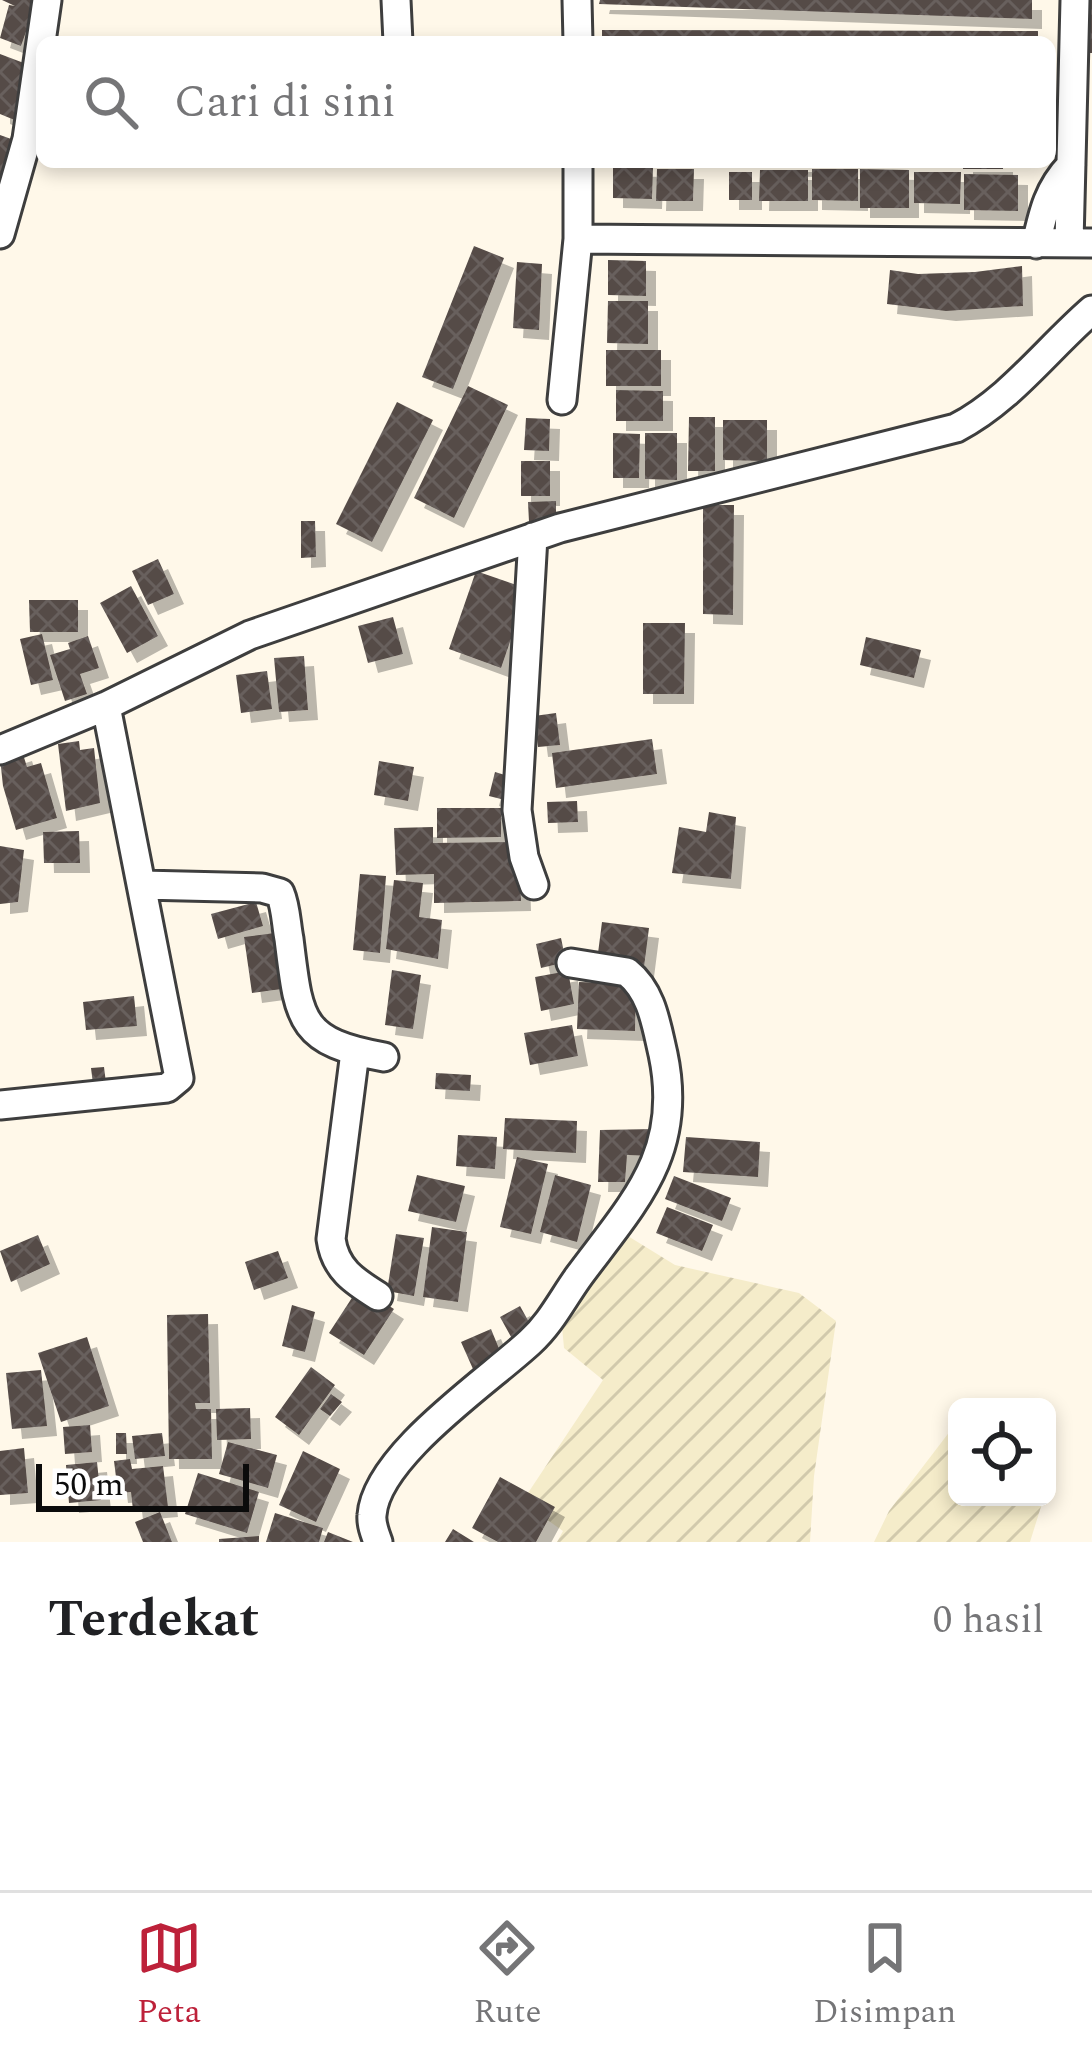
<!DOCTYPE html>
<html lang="id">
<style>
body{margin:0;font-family:Spectral,serif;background:#f6f6f6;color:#202124}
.controls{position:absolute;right:36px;bottom:36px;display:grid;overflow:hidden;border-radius:18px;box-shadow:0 6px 18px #0003}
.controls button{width:108px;height:108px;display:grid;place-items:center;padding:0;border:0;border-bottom:3px solid #e0e0e0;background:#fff;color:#202124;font:60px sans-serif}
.scale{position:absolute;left:36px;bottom:30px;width:213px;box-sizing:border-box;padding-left:12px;border:6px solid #0b0b0b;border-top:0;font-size:33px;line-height:42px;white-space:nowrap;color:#0b0b0b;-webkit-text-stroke:9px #fff;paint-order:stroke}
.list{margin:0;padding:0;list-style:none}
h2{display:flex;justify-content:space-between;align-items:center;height:156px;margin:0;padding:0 48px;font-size:51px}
h2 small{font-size:39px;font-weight:400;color:#757577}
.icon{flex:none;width:66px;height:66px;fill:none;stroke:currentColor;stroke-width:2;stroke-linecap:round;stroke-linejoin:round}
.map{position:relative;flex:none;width:1092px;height:1542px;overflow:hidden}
.search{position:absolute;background:#fff;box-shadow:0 6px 18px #0003;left:36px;right:36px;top:36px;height:132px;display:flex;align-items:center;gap:30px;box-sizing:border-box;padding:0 42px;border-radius:18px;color:#757577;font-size:45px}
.sheet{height:348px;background:#fff}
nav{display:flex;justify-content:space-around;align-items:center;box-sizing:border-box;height:168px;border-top:3px solid #e0e0e0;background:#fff;font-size:33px;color:#757577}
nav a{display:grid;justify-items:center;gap:6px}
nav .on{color:#bd213a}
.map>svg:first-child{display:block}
.farmland{fill:url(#farmland-furrows)}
.building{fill:url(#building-cross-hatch);filter:url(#shadow)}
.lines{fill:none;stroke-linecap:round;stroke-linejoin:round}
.street-casing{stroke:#3e3e3e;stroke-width:33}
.street{stroke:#fff;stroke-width:27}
</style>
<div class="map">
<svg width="1092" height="1542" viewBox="0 0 1092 1542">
<defs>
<pattern id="farmland-furrows" width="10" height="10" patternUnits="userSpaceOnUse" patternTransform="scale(3)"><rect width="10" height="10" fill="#f5ecca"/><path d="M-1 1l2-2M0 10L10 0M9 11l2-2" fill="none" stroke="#d1c9ac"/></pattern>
<pattern id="building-cross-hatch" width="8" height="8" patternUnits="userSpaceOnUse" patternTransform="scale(3)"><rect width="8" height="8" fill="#544b47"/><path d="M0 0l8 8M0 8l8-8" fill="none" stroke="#68605d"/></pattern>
<filter id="shadow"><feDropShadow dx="10" dy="10" stdDeviation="0" flood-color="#0004"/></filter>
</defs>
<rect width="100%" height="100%" fill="#fff8e9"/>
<path class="farmland" d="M623,1233L675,1265L799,1293L836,1321L814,1476L810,1542H557L563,1531L522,1502L603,1380L564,1348L560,1305Z
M957,1422V1497H1044L1030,1542H874L889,1511Z"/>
<path class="building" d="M2,0H37L21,46L0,38L9,5L15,6Z
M600,0H1032V19L599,4Z
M1087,0H1092V53H1088Z
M602,30L1038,31V42H602Z
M0,54L37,68L17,121L0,114Z
M0,135L14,140L1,183H0Z
M752,162H809V167L752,166Z
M963,162H1003V169H963Z
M613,166L653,167L652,199L613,198Z
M657,169H694L693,201H656Z
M812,169H858V201L812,200Z
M860,169L909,170V208H860Z
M760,170H808V201H759Z
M729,172H752V200H729Z
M914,172H961L960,204L914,203Z
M964,174L1018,175V211L964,210Z
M474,246L504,258L453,389L422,377Z
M608,260L646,261V296L608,295Z
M517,262L542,264L539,330L513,328Z
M1022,266L1023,306L946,311L887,304L890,270L918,274L975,272Z
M608,301H648V344L607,343Z
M606,350H661V386H606Z
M468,386L508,405L454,518L414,498Z
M616,390L663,391V421H616Z
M397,402L433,420L372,542L336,524Z
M689,417H715V471H688Z
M526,418L550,419L549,451L524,450Z
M723,420H767V461L723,460Z
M613,433L640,434L639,478H613Z
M645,433H677V480L645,479Z
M521,461H550V496H521Z
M556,501V521L529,522L528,502Z
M703,505H734L733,615L703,614Z
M301,521H315L316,557L301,558Z
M158,559L174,594L148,605L132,571Z
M476,571L528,589L501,668L449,649Z
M131,586L158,636L127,653L100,603Z
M29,600H78V632H30Z
M393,617L403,654L368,663L358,626Z
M643,623H685L684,694H643Z
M42,634L53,680L31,685L20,639Z
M88,636L99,668L80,674L87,694L65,701L50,655L70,649L68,643Z
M866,637L921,650L914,678L860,665Z
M304,656L308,710L279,712L274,658Z
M267,671L272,709L241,713L236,675Z
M556,713L560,745L538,747L534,716Z
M652,739L657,774L556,788L552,753Z
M79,741L80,750L94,748L100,803L66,811L58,744Z
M22,751L27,767L41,763L57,818L16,830L3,786L0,758Z
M379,761L414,767L408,801L374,795Z
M495,772L515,778L509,801L489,796Z
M577,801L578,822L548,823L547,802Z
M437,808H501V837L437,838Z
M709,812L736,817L731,879L672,873L679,827L706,832Z
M433,827V843L519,842L521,901L434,903V874L396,875L394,828Z
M79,831L80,863H44L43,832Z
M0,846L24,850L18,902L0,904Z
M360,874L386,876L380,953L353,950Z
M394,880L423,883L419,917L442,920L438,959L386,949Z
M256,902L263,926L218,939L211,914Z
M602,922L649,928L644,967L597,961Z
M282,932L289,988L252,993L244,937Z
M561,938L566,962L541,968L536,944Z
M392,970L421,975L413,1029L385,1025Z
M568,971L574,1004L541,1011L535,977Z
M579,982L636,984L635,1031L577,1029Z
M134,996L137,1026L86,1030L83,1002Z
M572,1025L578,1056L530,1065L524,1033Z
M104,1067L107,1091L94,1092L91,1068Z
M436,1073L471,1075L470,1091L435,1089Z
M505,1118L577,1121L576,1153L503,1149Z
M655,1129V1156L627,1155L625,1182H598L600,1130Z
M458,1135L497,1137L495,1169L456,1166Z
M686,1137L760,1142L758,1177L683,1172Z
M517,1157L548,1164L531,1234L500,1227Z
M417,1175L465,1186L456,1222L408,1211Z
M555,1175L591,1185L577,1242L540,1232Z
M674,1176L731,1198L722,1221L665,1199Z
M667,1207L713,1225L702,1251L656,1233Z
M432,1227L467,1232L458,1302L423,1297Z
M396,1234L424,1238L414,1296L387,1291Z
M38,1235L50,1264L11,1282L0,1251Z
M278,1251L288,1278L254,1290L245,1262Z
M359,1287L394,1309L364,1355L329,1333Z
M292,1305L315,1312L305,1352L282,1346Z
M520,1306L535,1333L515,1344L500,1317Z
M208,1314L210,1403H195L196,1409H211L212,1459H169L167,1315Z
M491,1329L502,1356L473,1369L461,1342Z
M87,1337L109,1406L61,1422L38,1353Z
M311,1367L335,1385L299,1435L275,1417Z
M41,1370L47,1426L12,1429L6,1373Z
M331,1394L342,1402L330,1416L320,1409Z
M250,1408L251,1439L217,1440L216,1409Z
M90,1425L92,1452L65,1454L63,1427Z
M116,1433H126L127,1454H116Z
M162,1433L165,1456L135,1459L132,1436Z
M228,1442L277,1455L268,1488L219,1474Z
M24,1448L28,1493L0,1495V1451Z
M303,1451L340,1469L316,1522L279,1505Z
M130,1459L132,1469L163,1466L168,1507L133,1510L131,1492L118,1493L114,1461Z
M97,1462L101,1500L69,1503L66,1465Z
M198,1473L259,1492L247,1533L185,1514Z
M500,1477L555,1507L536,1542H498L472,1528Z
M160,1512L172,1542H143L135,1522Z
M275,1513L323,1528L319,1542H266Z
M453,1529L474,1542H445Z
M328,1532L353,1542H324Z
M259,1536V1542H219V1539Z"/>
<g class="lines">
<defs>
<path id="street" d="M396,0L398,42
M577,0L578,42
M578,162V239L1092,243
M0,234L27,139L47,0
M1069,243L1075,0
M1036,244C1043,213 1048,189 1071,165
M562,400L578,239
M533,537L517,810L524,857L534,885
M0,750L106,706L250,635L560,528L956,428C1010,400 1046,350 1092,310
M142,885L262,888L280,893C286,907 286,924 289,939C299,1019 298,1042 384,1057
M355,1052L331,1239C335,1269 354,1281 378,1296
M0,1105L167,1088L179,1078L106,706
M378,1542C375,1534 371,1524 372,1515C376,1456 488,1381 530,1342C551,1323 563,1298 579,1276C634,1202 684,1153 663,1054C656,1024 652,992 627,972L571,963"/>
</defs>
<use href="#street" class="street-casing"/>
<use href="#street" class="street"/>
</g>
</svg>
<div class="controls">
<button><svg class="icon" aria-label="locate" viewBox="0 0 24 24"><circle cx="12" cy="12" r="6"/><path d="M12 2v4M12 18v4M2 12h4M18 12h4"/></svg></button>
</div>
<div class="scale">50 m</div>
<div class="search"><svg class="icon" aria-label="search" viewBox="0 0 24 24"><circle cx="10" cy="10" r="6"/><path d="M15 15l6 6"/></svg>Cari di sini</div>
</div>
<section class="sheet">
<h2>Terdekat<small>0 hasil</small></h2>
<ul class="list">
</ul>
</section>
<nav>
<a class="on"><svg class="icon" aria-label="map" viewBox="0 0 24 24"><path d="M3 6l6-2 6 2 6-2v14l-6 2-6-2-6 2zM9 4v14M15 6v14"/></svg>Peta</a>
<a><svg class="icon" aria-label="directions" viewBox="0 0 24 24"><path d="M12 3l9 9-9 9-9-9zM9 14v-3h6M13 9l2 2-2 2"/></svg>Rute</a>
<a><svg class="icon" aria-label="saved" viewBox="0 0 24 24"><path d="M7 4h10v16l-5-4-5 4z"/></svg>Disimpan</a>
</nav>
